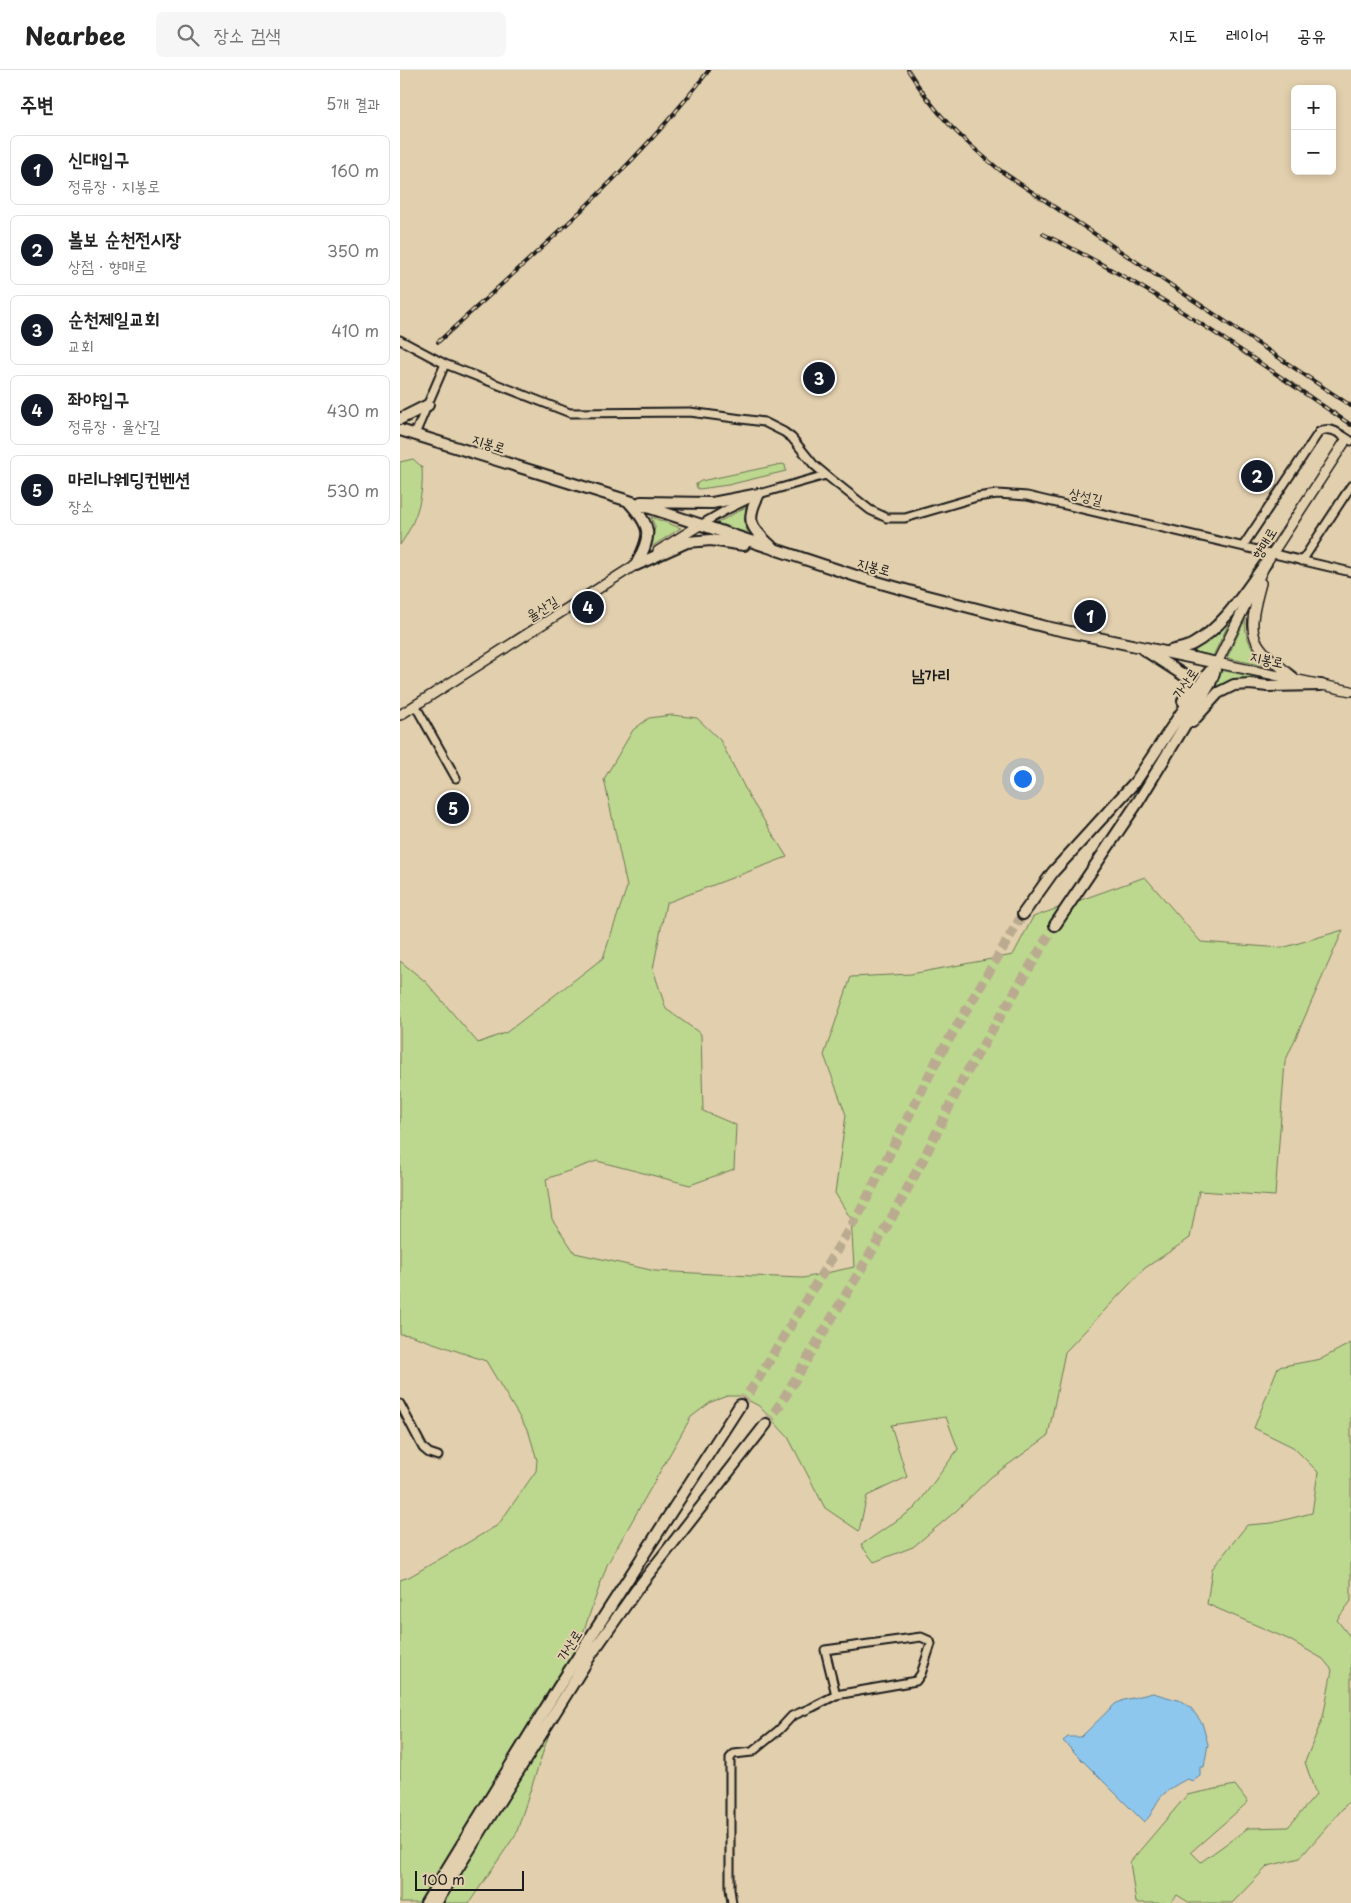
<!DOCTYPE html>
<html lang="ko">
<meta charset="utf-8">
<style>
body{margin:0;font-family:"Playpen Sans","Poor Story",sans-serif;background:#f6f6f6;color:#222}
.controls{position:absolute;right:15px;top:15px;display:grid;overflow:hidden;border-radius:8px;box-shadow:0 2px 8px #0003}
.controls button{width:45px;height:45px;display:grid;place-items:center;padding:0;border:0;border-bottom:1px solid #e0e0e0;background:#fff;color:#222;font:25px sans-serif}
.scale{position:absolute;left:15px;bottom:12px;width:109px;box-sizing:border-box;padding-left:5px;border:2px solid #1c1c1c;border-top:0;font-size:14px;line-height:18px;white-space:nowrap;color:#1c1c1c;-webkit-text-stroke:4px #e2cfad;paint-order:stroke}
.you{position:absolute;left:622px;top:708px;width:18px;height:18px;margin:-12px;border:4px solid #fff;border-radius:50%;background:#1a73e8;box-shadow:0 0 0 8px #1a73e833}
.badge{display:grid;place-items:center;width:32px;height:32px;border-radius:50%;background:#111827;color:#fff;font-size:16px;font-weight:700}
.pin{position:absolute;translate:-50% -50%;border:2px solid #fff;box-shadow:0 1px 5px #0006}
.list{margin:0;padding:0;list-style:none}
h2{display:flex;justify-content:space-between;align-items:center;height:65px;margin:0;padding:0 20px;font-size:21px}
h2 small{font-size:16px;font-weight:400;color:#767676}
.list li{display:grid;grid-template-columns:32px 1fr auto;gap:15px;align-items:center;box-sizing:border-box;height:70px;margin:0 10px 10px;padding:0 10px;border:1px solid #e0e0e0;border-radius:8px}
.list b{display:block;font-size:19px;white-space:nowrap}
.list p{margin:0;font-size:16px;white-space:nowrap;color:#767676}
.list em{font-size:16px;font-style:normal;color:#767676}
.icon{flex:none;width:28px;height:28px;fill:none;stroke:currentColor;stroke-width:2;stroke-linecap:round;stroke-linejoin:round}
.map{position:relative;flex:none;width:951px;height:1833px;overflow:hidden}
header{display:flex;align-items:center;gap:30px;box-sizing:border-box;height:70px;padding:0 25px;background:#fff;border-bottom:1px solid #e0e0e0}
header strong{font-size:24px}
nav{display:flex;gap:28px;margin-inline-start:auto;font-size:18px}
.search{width:350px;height:45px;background:#f6f6f6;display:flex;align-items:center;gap:12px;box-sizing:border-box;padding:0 18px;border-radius:8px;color:#767676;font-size:19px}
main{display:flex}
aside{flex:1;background:#fff}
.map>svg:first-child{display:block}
.green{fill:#bcd78e;stroke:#6c7a55}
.water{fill:#8ec7ed;stroke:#608399}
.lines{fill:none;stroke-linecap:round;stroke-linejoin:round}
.tertiary-tunnel{stroke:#baab90;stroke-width:9;stroke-dasharray:9 4.5;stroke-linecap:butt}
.secondary-tunnel{stroke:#baab90;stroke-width:10;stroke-dasharray:10 5;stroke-linecap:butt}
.minor-casing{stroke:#1c1c1c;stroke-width:11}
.tertiary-casing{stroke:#1c1c1c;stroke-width:12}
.secondary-casing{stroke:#1c1c1c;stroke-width:14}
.minor{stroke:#e2cfad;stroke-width:7}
.tertiary{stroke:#e2cfad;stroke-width:9}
.secondary{stroke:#e2cfad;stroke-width:10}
.rail-casing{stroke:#1c1c1c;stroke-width:4}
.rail{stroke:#e2cfad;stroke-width:2;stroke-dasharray:5.5;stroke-linecap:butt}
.labels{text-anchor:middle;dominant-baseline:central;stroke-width:4;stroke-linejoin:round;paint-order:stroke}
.street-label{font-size:14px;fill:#1c1c1c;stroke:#e2cfad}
.quarter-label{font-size:16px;font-weight:bold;fill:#1c1c1c;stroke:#e2cfad}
</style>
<header>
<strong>Nearbee</strong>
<div class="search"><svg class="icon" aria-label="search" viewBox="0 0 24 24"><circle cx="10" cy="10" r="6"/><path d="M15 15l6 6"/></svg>장소 검색</div>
<nav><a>지도</a><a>레이어</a><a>공유</a></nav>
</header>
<main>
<aside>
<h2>주변<small>5개 결과</small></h2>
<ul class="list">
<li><span class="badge">1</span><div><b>신대입구</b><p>정류장 · 지봉로</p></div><em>160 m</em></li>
<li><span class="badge">2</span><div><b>볼보 순천전시장</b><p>상점 · 향매로</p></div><em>350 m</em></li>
<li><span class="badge">3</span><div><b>순천제일교회</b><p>교회</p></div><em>410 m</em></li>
<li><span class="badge">4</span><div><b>좌야입구</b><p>정류장 · 율산길</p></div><em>430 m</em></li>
<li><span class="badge">5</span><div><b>마리나웨딩컨벤션</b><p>장소</p></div><em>530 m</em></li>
</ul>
</aside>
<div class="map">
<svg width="951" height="1833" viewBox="0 0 951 1833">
<rect width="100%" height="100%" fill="#e2cfad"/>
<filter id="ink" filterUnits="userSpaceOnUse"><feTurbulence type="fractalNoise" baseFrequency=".02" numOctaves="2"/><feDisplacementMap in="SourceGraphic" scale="10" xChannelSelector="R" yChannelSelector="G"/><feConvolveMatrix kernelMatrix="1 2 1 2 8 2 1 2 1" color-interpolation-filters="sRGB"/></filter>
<g filter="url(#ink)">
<path class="green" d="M13,389L22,397C24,426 17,450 0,475V392Z
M382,394L385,395L386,401L328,415L299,419L297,418L296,414L301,411Z
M346,437L344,453L348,463L317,453Z
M251,447L281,458L251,477L255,457Z
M833,545L813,586L791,581L817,563Z
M846,548C842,568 855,584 870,597L827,588Z
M820,600L870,610C837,607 824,606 803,634Z
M272,645L297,648L320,670L350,728L387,787L266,833L253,899L266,939L301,964L303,1041L336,1055L334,1099L290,1115L197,1091L146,1109L152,1149L175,1183L255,1201L352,1206L403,1208L454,1197L451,1149L435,1123L446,1045L424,985L451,907L511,904L613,885L633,847L745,807L801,872L882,878L943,860L885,992L875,1126L799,1121L790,1168L745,1198L665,1282L648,1366L591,1407L556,1441L513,1477L474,1492L461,1475L515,1438L558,1379L546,1347L491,1355L507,1407L467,1426L459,1461L425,1438L388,1367L359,1336L340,1326H327L311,1332L291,1347L207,1495L173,1591L116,1764L69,1833H0V1510L9,1507L98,1455L136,1401L137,1390L129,1363L86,1291L10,1265L0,1264V891L26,912L78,973L107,962L203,888L227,817L204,709L233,660L249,648Z
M951,1273V1531L937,1550L951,1568V1729L900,1788L868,1796L832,1833H790L777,1825L770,1833H736L730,1792L787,1725L835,1715L848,1732L791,1782L801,1792L848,1758L888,1757L916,1725L905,1692L923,1647L932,1600L923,1589L888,1569L807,1534L812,1499L847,1455L872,1453L912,1443L918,1402L893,1377L854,1358L878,1297L921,1289Z"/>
<path class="water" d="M753,1623L781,1631L791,1638L802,1653L808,1674L804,1697H800V1706L793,1711L787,1709C777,1714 767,1720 760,1728C754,1736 752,1746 744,1752L663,1671L668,1667H681L715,1634L724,1630Z"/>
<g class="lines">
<path class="tertiary-tunnel" d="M944,373L951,361"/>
<path class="secondary-tunnel" d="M340,1335L355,1314L461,1140L538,988L623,844
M366,1354L381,1333L490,1151L525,1086L564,1007L655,855"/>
<defs>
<path id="minor" d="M0,270L45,294L170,343L290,342L364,352L384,362L392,368L414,395L426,405L470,440L487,448H505L577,427L597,424L627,426L951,502
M15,364L45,294
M300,455L326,440L359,424L426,405
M843,476L919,362C931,355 941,365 951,371
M902,491L951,416
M15,635L56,708
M0,1334L23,1378L29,1383L38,1386
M332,1833L330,1819V1688L334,1684L352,1682L379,1660L392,1646L413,1637L436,1625L516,1611L521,1604L531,1574L530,1571L521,1567L425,1580L436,1625"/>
<path id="tertiary" d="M944,373L866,493L817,593L951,621
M258,481L300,455
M861,513C846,568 849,572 893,607
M0,645L240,492"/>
<path id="secondary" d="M0,349L28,335
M0,360L229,431L456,506L523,525L646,557L817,593
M359,424C345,450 350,457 371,476
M229,432C252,458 252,464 236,495
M241,432L312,433L359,424
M236,495L287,472L311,470L344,475
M743,579L788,608L790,616L783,631
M770,581C777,579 786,578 793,574C824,557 845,521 866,493
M792,652L818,623L834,615L850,614L868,616L921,615
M623,844L653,802L736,711L805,607L817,593
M655,855L738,732L810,614L815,600
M26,1833L158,1618L340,1335
M36,1833L192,1583L237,1519L366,1354"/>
</defs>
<use href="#minor" class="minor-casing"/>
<use href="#tertiary" class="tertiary-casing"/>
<use href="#secondary" class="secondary-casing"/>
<use href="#minor" class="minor"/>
<use href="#tertiary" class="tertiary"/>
<use href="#secondary" class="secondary"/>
<defs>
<path id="rail" d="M508,0C536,45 560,68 601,101L951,336
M643,164C752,216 851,287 951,355
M38,272C132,186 232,102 309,0"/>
</defs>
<use href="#rail" class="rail-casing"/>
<use href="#rail" class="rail"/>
</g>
</g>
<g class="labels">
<g class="street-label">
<text transform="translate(89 373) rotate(18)">지봉로</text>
<text transform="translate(686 426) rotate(13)">상성길</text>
<text transform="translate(864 473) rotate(-59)">향매로</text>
<text transform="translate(474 496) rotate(16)">지봉로</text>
<text transform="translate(142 538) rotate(-32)">율산길</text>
<text transform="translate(867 589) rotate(12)">지봉로</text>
<text transform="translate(785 613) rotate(-56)">가산로</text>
<text transform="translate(169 1575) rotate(-58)">가산로</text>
</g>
<g class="quarter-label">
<text x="531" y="604">남가리</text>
</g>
</g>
</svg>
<div class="controls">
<button>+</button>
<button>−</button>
</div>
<div class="scale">100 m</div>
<div class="you"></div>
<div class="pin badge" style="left:690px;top:546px">1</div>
<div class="pin badge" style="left:857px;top:406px">2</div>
<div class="pin badge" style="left:419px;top:308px">3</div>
<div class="pin badge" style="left:188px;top:537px">4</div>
<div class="pin badge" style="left:53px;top:738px">5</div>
</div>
</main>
